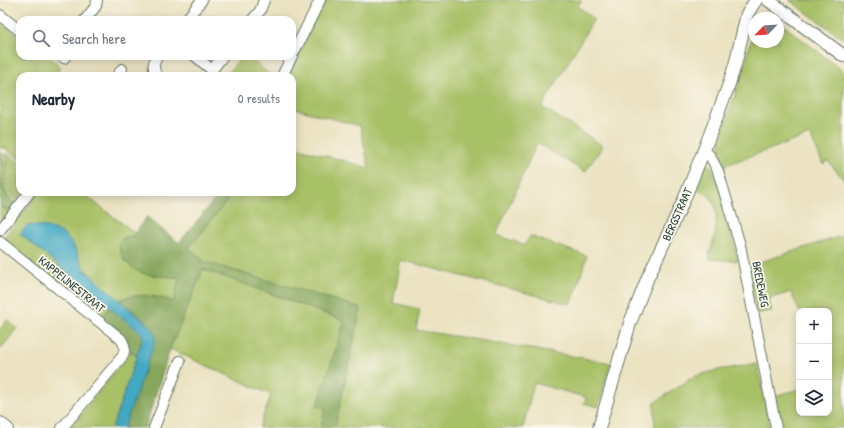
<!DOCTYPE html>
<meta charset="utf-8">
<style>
body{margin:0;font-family:"Patrick Hand",sans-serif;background:#f2f2f3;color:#1f2937}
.controls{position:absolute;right:12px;bottom:12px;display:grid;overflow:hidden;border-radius:8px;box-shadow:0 2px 10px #0003}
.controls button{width:36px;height:36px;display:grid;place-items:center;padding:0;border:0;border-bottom:1px solid #e0e1e3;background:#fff;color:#1f2937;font:20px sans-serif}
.compass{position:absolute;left:748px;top:12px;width:36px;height:36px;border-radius:50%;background:#fff;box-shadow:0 2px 10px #0003;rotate:245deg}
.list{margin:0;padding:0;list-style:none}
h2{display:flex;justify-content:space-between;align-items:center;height:52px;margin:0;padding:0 16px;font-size:17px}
h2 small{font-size:13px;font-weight:400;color:#747a83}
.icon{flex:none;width:22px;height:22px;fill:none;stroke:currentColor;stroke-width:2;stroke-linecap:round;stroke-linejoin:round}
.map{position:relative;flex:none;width:844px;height:428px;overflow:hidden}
.search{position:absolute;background:#fff;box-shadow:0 2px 10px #0003;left:16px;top:16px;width:280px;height:44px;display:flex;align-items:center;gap:10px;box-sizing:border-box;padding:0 14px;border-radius:12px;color:#747a83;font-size:15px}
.panel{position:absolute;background:#fff;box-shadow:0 2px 10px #0003;left:16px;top:72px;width:280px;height:124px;border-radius:12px}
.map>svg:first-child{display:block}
.green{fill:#a8c066;stroke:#647e4d}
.forest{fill:#86a65b;stroke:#527248}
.water{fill:#43a8c3;stroke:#31727c}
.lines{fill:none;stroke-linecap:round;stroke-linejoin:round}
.minor-casing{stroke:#667765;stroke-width:12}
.tertiary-casing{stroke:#667765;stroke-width:14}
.minor{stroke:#fff;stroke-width:10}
.tertiary{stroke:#fff;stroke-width:12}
.labels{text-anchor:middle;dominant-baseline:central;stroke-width:3.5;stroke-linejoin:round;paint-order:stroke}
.street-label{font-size:12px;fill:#1f3d34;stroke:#fbf7ec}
</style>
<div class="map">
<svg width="844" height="428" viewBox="0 0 844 428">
<rect width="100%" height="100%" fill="#fbf7ec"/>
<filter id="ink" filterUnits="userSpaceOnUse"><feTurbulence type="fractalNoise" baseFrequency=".025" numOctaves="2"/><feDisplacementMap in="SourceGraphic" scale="8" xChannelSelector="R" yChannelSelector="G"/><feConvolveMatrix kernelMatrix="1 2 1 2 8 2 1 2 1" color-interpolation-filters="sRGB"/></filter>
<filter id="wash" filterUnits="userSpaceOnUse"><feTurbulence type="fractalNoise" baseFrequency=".012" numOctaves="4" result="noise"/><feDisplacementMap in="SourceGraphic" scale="16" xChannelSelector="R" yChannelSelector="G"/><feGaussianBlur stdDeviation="0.9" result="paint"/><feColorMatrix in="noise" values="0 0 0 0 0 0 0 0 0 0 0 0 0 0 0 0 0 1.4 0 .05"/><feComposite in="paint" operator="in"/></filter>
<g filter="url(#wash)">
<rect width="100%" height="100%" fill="#eae2c0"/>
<path class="green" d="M325,0H582L578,6L594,19L542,107L603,146L585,172L537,143L496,235L525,245L530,236L587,256L573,300L569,304L401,260L393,303L420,309L416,330L485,341L611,363L598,407L583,403L586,401L585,397L534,383L523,428H341L335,427L360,308L205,262L189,248L226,202L230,192H292V146L369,168L360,126L292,108V76H288Z
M789,0H844V39Z
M0,22L20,37V56H48L61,67L55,76H20V159L7,150V147L4,148H0Z
M778,24L786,27L844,72V180L828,161L823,164L810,135L723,166L720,147V137L743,72L754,29V42H778Z
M242,56H247L272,76H226Z
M0,152L2,153L6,180L10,192L15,202L14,206C1,191 0,171 0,152Z
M5,154H7L20,163V192H24L17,200C8,187 6,169 5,154Z
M704,163L712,167L724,202L738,261L710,259L709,255L716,232V209L710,196L695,189Z
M39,192H81L135,233L132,237L129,236L122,240L123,259C140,278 156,274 179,278L174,301C156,297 137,292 119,300L84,269L75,248L62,233L20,234L60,266L50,279L6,242L5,236Z
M1,207L9,212L0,224V209Z
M844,235V428H779L773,397L799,389V413H829V311H799L791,292L769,299L772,311L757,313L748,266Z
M203,269L343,320L344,324L318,406L326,407L321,428H259L271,395L170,349Z
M94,294L110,307L99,320L84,307Z
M7,320L17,328L0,350V329Z
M130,351L137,356L112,428H70L128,355Z
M757,364L770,428H655L654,403L693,377L717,370Z"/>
<path class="forest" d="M0,169L5,193L14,206L9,212L0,206Z
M209,192H230L226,202L189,248L205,262L361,308L335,427L333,426L332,428H321L325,407L317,406L344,324L343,320L203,269L170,349L145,428H124L155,337C154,325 129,308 119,300C137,292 155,297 174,301L179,278C165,275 150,278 136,270C123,264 107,234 132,237L147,217L179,243L215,199Z
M60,266L94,294L84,307L50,279Z
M110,307L141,332L143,337L137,356L130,351L129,348L99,320Z"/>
<path class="water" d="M27,225C49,226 65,228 76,251C79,258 82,267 88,273L154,330L155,338V341L124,428H112L143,337L141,333L20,234Z"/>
</g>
<g filter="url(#ink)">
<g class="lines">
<defs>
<path id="minor" d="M0,15L20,31
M85,20L96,6L97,0
M186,20L202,0
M252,20L260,11L264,0
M61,56L64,58L66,56
M195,56L212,70L223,56
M117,76L122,69
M157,76C153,69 152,62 158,56
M282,76L320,0
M704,150L710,156L718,171L740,245L776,428
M0,230L30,192
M0,242L121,339C125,345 126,350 122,357L62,428
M0,422L8,428
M154,428L180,361"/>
<path id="tertiary" d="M768,0L844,56
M599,428L630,323L648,277L683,202L704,150L728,87L735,65L747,14L756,0"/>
</defs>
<use href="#minor" class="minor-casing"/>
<use href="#tertiary" class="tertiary-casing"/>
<use href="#minor" class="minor"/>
<use href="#tertiary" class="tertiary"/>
</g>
</g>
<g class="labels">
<g class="street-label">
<text transform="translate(677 214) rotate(-66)">BERGSTRAAT</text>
<text transform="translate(72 284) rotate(39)">KAPPEIJNESTRAAT</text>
<text transform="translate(761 284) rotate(79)">BREDEWEG</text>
</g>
</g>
</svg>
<div class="controls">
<button>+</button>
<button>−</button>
<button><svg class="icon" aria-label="layers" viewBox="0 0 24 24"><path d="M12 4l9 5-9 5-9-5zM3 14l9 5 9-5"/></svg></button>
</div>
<svg class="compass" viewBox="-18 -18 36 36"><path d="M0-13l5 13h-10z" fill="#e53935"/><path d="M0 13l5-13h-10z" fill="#747a83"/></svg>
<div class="search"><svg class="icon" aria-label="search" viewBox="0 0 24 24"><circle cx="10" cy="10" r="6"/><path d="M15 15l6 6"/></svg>Search here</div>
<section class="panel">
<h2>Nearby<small>0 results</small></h2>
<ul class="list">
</ul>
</section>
</div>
